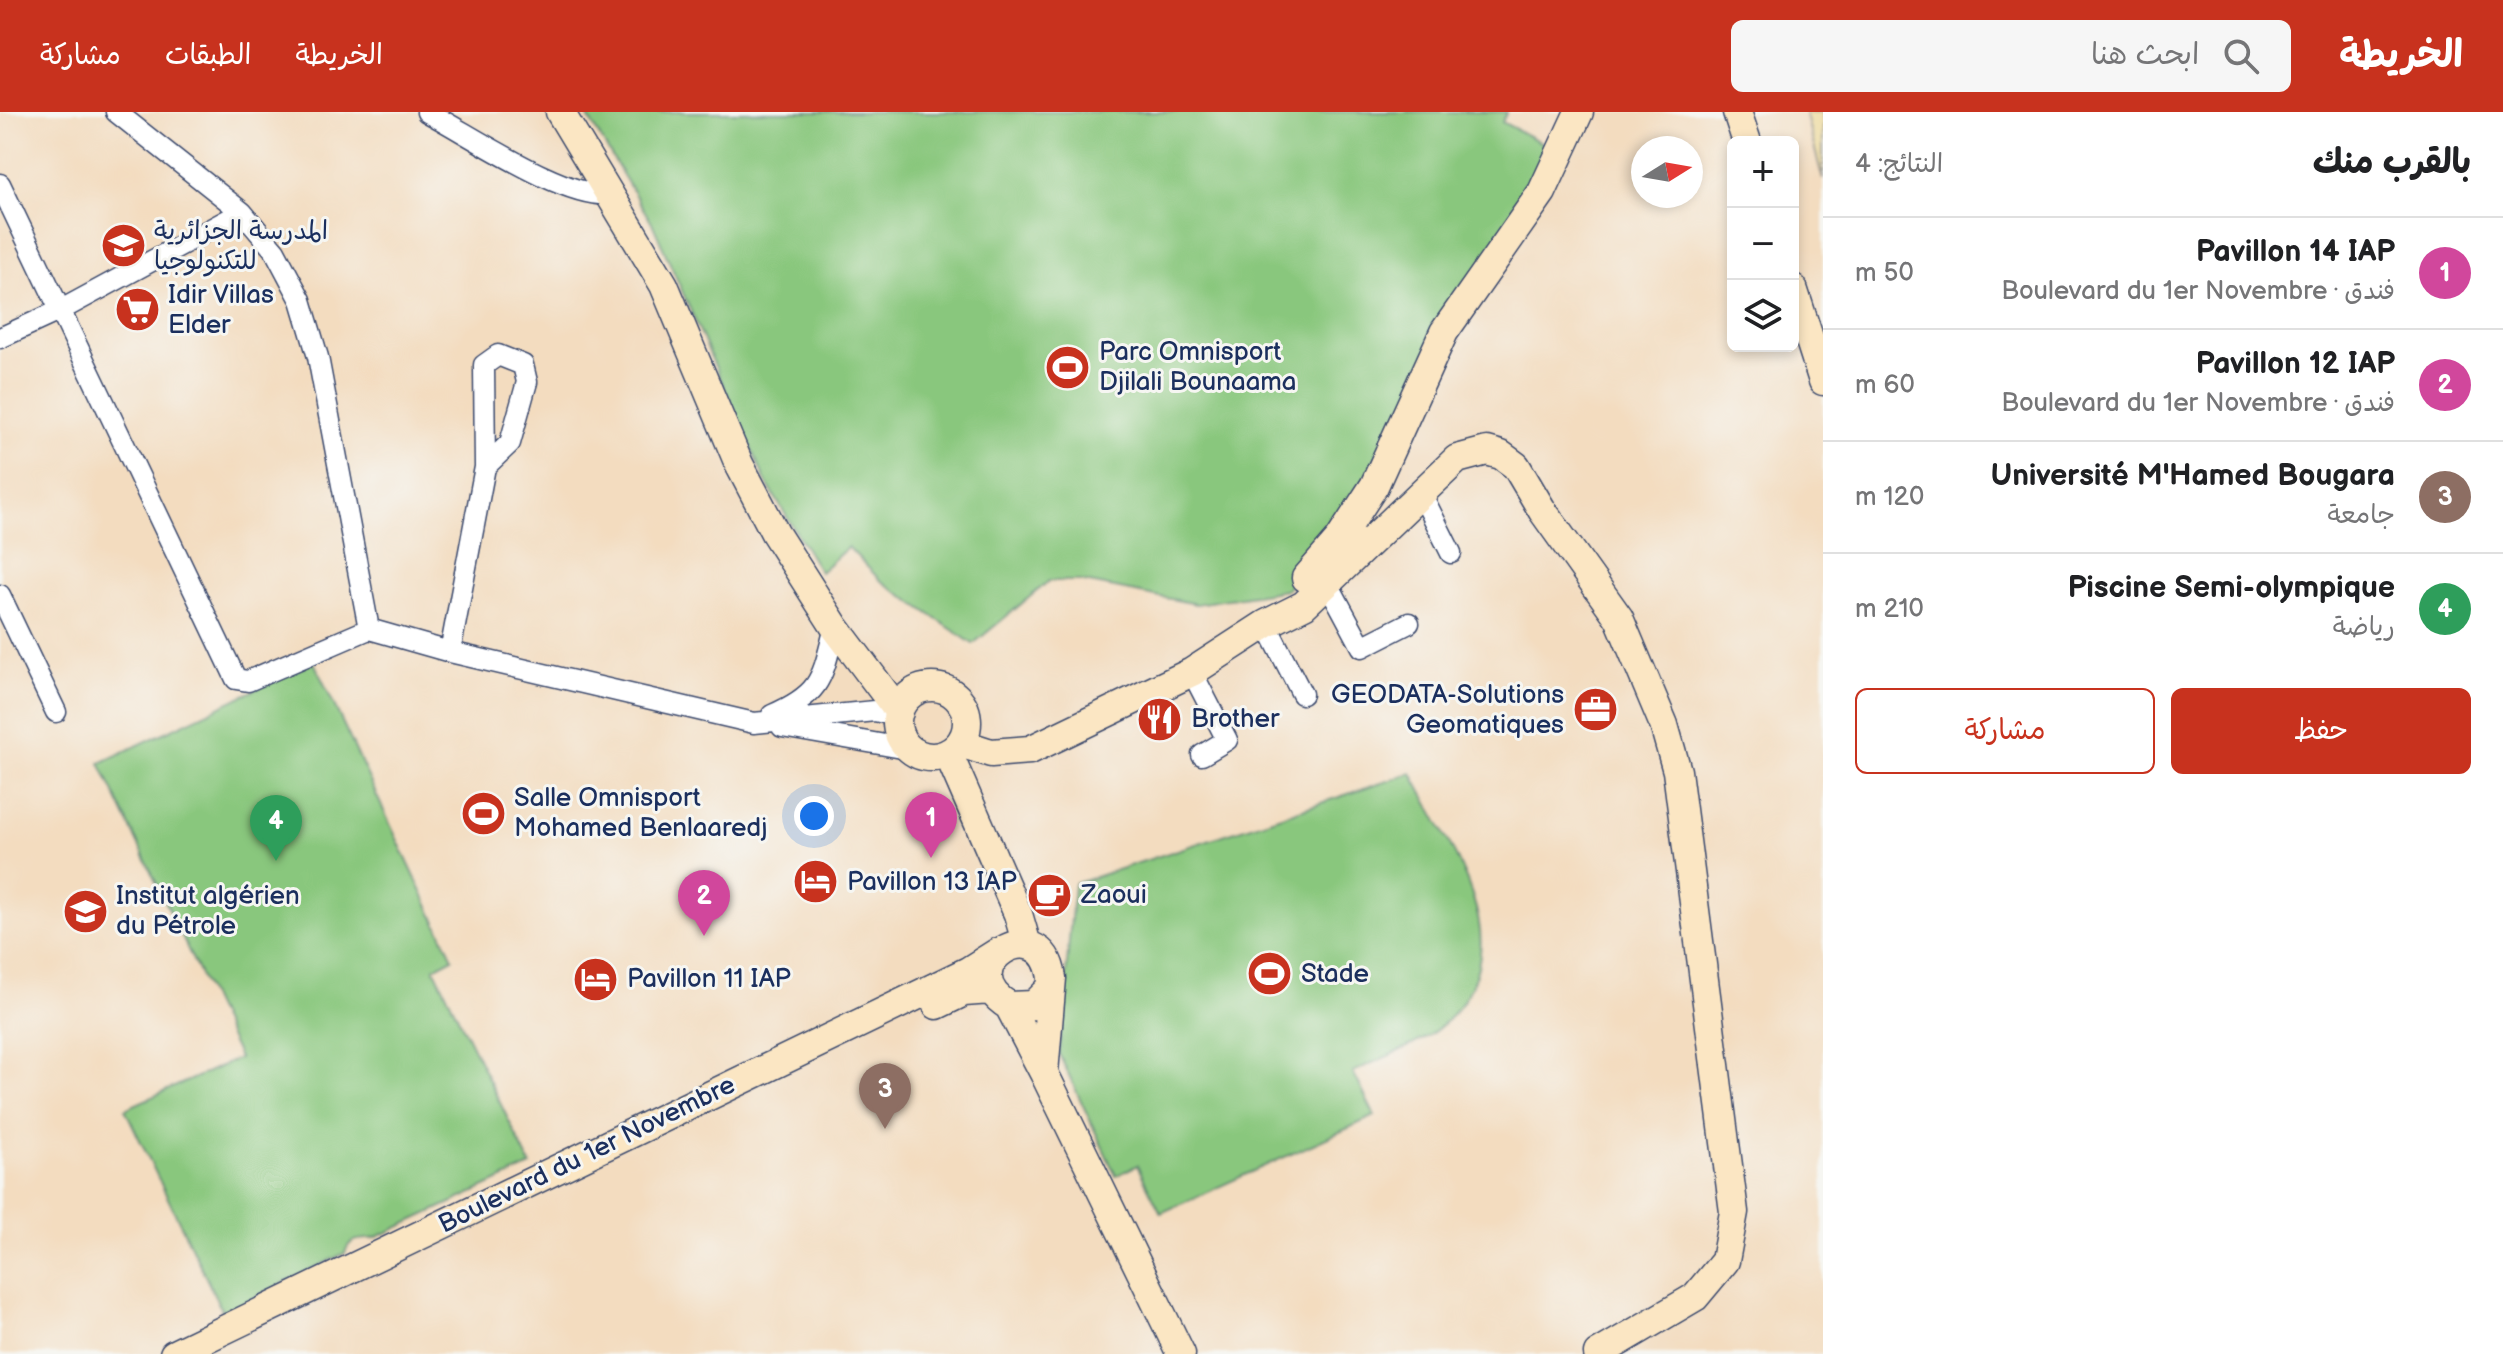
<!DOCTYPE html>
<html lang="ar">
<meta charset="utf-8">
<style>
body{margin:0;font-family:"Balsamiq Sans","Playpen Sans Arabic",sans-serif;background:#f6f6f6;color:#202124;direction:rtl}
.controls{position:absolute;right:24px;top:24px;display:grid;overflow:hidden;border-radius:12px;box-shadow:0 4px 12px #0003}
.controls button{width:72px;height:72px;display:grid;place-items:center;padding:0;border:0;border-bottom:2px solid #e0e0e0;background:#fff;color:#202124;font:40px sans-serif}
.compass{position:absolute;left:1631px;top:24px;width:72px;height:72px;border-radius:50%;background:#fff;box-shadow:0 4px 12px #0003;rotate:79deg}
.you{position:absolute;left:814px;top:704px;width:28px;height:28px;margin:-20px;border:6px solid #fff;border-radius:50%;background:#1a73e8;box-shadow:0 0 0 12px #1a73e833}
.badge{display:grid;place-items:center;width:52px;height:52px;border-radius:50%;background:#c8321e;color:#fff;font-size:26px;font-weight:700}
.pin{position:absolute;translate:-50% -66px;filter:drop-shadow(0 2px 4px #0008)}
.pin::after{content:'';position:absolute;top:42px;width:28px;height:24px;background:inherit;clip-path:polygon(0 0,100% 0,50% 100%)}
.list{margin:0;padding:0;list-style:none}
h2{display:flex;justify-content:space-between;align-items:center;height:104px;margin:0;padding:0 32px;font-size:34px}
h2 small{font-size:26px;font-weight:400;color:#757577}
.list li{display:grid;grid-template-columns:52px 1fr auto;gap:24px;align-items:center;box-sizing:border-box;height:112px;padding:0 32px;border-top:2px solid #e0e0e0}
.list b{display:block;font-size:30px;white-space:nowrap}
.list p{margin:0;font-size:26px;white-space:nowrap;color:#757577}
.list em{font-size:26px;font-style:normal;color:#757577}
.actions{display:flex;gap:16px;padding:24px 32px}
.actions a{flex:1;padding:18px 0;border:2px solid #c8321e;border-radius:12px;text-align:center;font-size:28px;color:#c8321e}
.actions .main{background:#c8321e;color:#fff}
.icon{flex:none;width:44px;height:44px;fill:none;stroke:currentColor;stroke-width:2;stroke-linecap:round;stroke-linejoin:round}
.map{position:relative;flex:none;width:1823px;height:1242px;overflow:hidden;direction:ltr}
header{display:flex;align-items:center;gap:48px;box-sizing:border-box;height:112px;padding:0 40px;background:#c8321e;color:#fff}
header strong{font-size:38px}
nav{display:flex;gap:44px;margin-inline-start:auto;font-size:28px}
.search{width:560px;height:72px;background:#f6f6f6;display:flex;align-items:center;gap:20px;box-sizing:border-box;padding:0 28px;border-radius:12px;color:#757577;font-size:30px}
main{display:flex}
aside{flex:1;background:#fff}
.map>svg:first-child{display:block}
.green{fill:#89c77d;stroke:#527b6e;stroke-width:2}
.sand{fill:#eeda9e;stroke:#84847e;stroke-width:2}
.lines{fill:none;stroke-linecap:round;stroke-linejoin:round}
.street-casing{stroke:#3b496d;stroke-width:23}
.secondary-casing{stroke:#3b496d;stroke-width:31}
.street{stroke:#fff;stroke-width:20}
.secondary{stroke:#fbe6c3;stroke-width:28}
.labels{text-anchor:middle;dominant-baseline:central;stroke-width:6;stroke-linejoin:round;paint-order:stroke}
.poi-label{font-size:26px;fill:#1b2f5e;stroke:#f6f6f2;text-anchor:start}
.street-label{font-size:26px;fill:#1b2f5e;stroke:#f6f6f2}
</style>
<header>
<strong>الخريطة</strong>
<div class="search"><svg class="icon" aria-label="search" viewBox="0 0 24 24"><circle cx="10" cy="10" r="6"/><path d="M15 15l6 6"/></svg>ابحث هنا</div>
<nav><a>الخريطة</a><a>الطبقات</a><a>مشاركة</a></nav>
</header>
<main>
<aside>
<h2>بالقرب منك<small>النتائج: 4</small></h2>
<ul class="list">
<li><span class="badge" style="background:#d1479c">1</span><div><b>Pavillon 14 IAP</b><p>فندق · Boulevard du 1er Novembre</p></div><em>50 m</em></li>
<li><span class="badge" style="background:#d1479c">2</span><div><b>Pavillon 12 IAP</b><p>فندق · Boulevard du 1er Novembre</p></div><em>60 m</em></li>
<li><span class="badge" style="background:#8d6e63">3</span><div><b>Université M'Hamed Bougara</b><p>جامعة</p></div><em>120 m</em></li>
<li><span class="badge" style="background:#2e9e5b">4</span><div><b>Piscine Semi-olympique</b><p>رياضة</p></div><em>210 m</em></li>
</ul>
<div class="actions"><a class="main">حفظ</a><a>مشاركة</a></div>
</aside>
<div class="map">
<svg width="1823" height="1242" viewBox="0 0 1823 1242">
<rect width="100%" height="100%" fill="#f6f6f2"/>
<filter id="ink" filterUnits="userSpaceOnUse"><feTurbulence type="fractalNoise" baseFrequency=".0125" numOctaves="2"/><feDisplacementMap in="SourceGraphic" scale="16" xChannelSelector="R" yChannelSelector="G"/><feConvolveMatrix kernelMatrix="1 2 1 2 8 2 1 2 1" color-interpolation-filters="sRGB"/></filter>
<filter id="wash" filterUnits="userSpaceOnUse"><feTurbulence type="fractalNoise" baseFrequency=".006" numOctaves="4" result="noise"/><feDisplacementMap in="SourceGraphic" scale="32" xChannelSelector="R" yChannelSelector="G"/><feGaussianBlur stdDeviation="1.8" result="paint"/><feColorMatrix in="noise" values="0 0 0 0 0 0 0 0 0 0 0 0 0 0 0 0 0 1.4 0 .05"/><feComposite in="paint" operator="in"/></filter>
<g filter="url(#wash)">
<rect width="100%" height="100%" fill="#f3dcbf"/>
<path class="green" d="M585,0H1507L1502,10L1554,37L1354,384L1286,478L1196,492L1079,469H1049L973,532L880,468L848,435L820,460L766,370L653,113Z
M314,550L453,846L434,856L531,1054L375,1126C362,1129 350,1124 345,1141L223,1201L125,997L239,946L100,651Z
M1412,661C1452,741 1528,838 1440,915C1420,933 1378,947 1353,960L1375,1004L1161,1101L1137,1053L1116,1064L1059,942L1074,772Z"/>
<path class="sand" d="M1805,0H1823V68Z"/>
</g>
<g filter="url(#ink)">
<g class="lines">
<defs>
<path id="street" d="M116,0L242,100L275,139L301,188L318,245L369,517
M427,0C471,23 567,89 612,82
M0,72L236,567L248,569L369,517L450,540L754,611L875,599L897,604
M0,226L61,198L242,100
M1421,381L1451,441
M1326,468L1362,535L1409,511
M0,483L56,600
M1266,512L1302,582
M450,540L485,355L484,253L498,243L523,253L527,270L510,331L485,355
M1192,560L1227,628L1202,643
M772,603C823,581 822,565 835,515
M782,615L908,637"/>
<path id="secondary" d="M560,0L664,173L739,352L775,421L835,515L899,600
M1737,0L1747,30
M1793,176L1823,269
M1306,466L1339,428L1374,374L1444,220L1542,80L1579,0
M897 610a35 35 0 1 1 70 0a35 35 0 1 1-70 0Z
M960,631L991,641L1030,638L1192,560L1266,512L1304,493L1457,347L1487,339L1501,343L1516,354L1542,398L1619,506L1664,613L1677,659L1734,1100L1725,1149L1695,1185L1598,1242
M948,641L1018,802L1027,833
M937,893L964,880L991,878
M1009,894L1044,961L1052,866C1042,794 946,855 1009,894L1034,893L1050,877
M1044,961L1181,1242
M174,1242L968,859L998,840"/>
</defs>
<use href="#street" class="street-casing"/>
<use href="#secondary" class="secondary-casing"/>
<use href="#street" class="street"/>
<use href="#secondary" class="secondary"/>
</g>
</g>
<defs>
<symbol id="school-disc" viewBox="-11 -11 22 22"><circle r="9.5" fill="#c8321e" stroke="#f6f6f2"/><path d="M0-5L7-2L0 1L-7-2ZM-4 1L0 2.5L4 1V4Q0 6-4 4Z" fill="#fff"/></symbol>
<symbol id="supermarket-disc" viewBox="-11 -11 22 22"><circle r="9.5" fill="#c8321e" stroke="#f6f6f2"/><path d="M-6-5.5h2.5l.6 2H6L4.5 2H-2.5L-4.4-4H-6ZM-1.5 3.2a1.3 1.3 0 1 0 .1 0ZM3 3.2a1.3 1.3 0 1 0 .1 0Z" fill="#fff"/></symbol>
<symbol id="stadium-disc" viewBox="-11 -11 22 22"><circle r="9.5" fill="#c8321e" stroke="#f6f6f2"/><path d="M0-5a6.5 5 0 1 0 0 10a6.5 5 0 1 0 0-10ZM-3.5-1.8h7v3.6h-7Z" fill="#fff"/></symbol>
<symbol id="office-disc" viewBox="-11 -11 22 22"><circle r="9.5" fill="#c8321e" stroke="#f6f6f2"/><path d="M-6-3h4V-5.5h4V-3h4V5H-6ZM-1-4.5V-3h2v-1.5ZM-6 0V1H6V0Z" fill="#fff"/></symbol>
<symbol id="restaurant-disc" viewBox="-11 -11 22 22"><circle r="9.5" fill="#c8321e" stroke="#f6f6f2"/><path d="M-5-6h1v4h1v-4h1v4h1v-4h1v5L-1.5 .5V6h-2V.5L-5-1ZM5-6V6H3V1.5H1.5Q1.5-4 5-6Z" fill="#fff"/></symbol>
<symbol id="hotel-disc" viewBox="-11 -11 22 22"><circle r="9.5" fill="#c8321e" stroke="#f6f6f2"/><path d="M-6-4.5h1.5V1H6V5H4.5V3h-9V5H-6ZM-4 0a1.8 1.8 0 1 1 3.6 0ZM.5 0V-2.5h3Q6-2.5 6 0Z" fill="#fff"/></symbol>
<symbol id="cafe-disc" viewBox="-11 -11 22 22"><circle r="9.5" fill="#c8321e" stroke="#f6f6f2"/><path d="M-5.5-4.5H6V0H3Q3 3.5 0 3.5H-2.5Q-5.5 3.5-5.5 0ZM3-3.2v2h1.7v-2ZM-6 4.5H4V6H-6Z" fill="#fff"/></symbol>
<symbol id="university-disc" viewBox="-11 -11 22 22"><circle r="9.5" fill="#c8321e" stroke="#f6f6f2"/><path d="M0-5L7-2L0 1L-7-2ZM-4 1L0 2.5L4 1V4Q0 6-4 4Z" fill="#fff"/></symbol>
</defs>
<g fill-rule="evenodd">
<use href="#school-disc" x="98" y="108" width="51" height="51"/>
<use href="#supermarket-disc" x="112" y="172" width="51" height="51"/>
<use href="#stadium-disc" x="1042" y="230" width="51" height="51"/>
<use href="#office-disc" x="1570" y="572" width="51" height="51"/>
<use href="#restaurant-disc" x="1134" y="582" width="51" height="51"/>
<use href="#stadium-disc" x="458" y="676" width="51" height="51"/>
<use href="#hotel-disc" x="790" y="744" width="51" height="51"/>
<use href="#cafe-disc" x="1024" y="758" width="51" height="51"/>
<use href="#university-disc" x="60" y="774" width="51" height="51"/>
<use href="#stadium-disc" x="1244" y="836" width="51" height="51"/>
<use href="#hotel-disc" x="570" y="842" width="51" height="51"/>
</g>
<g class="labels">
<g class="poi-label">
<text x="154" y="119">المدرسة الجزائرية<tspan x="154" dy="30">للتكنولوجيا</tspan></text>
<text x="168" y="183">Idir Villas<tspan x="168" dy="30">Elder</tspan></text>
<text x="1099" y="240">Parc Omnisport<tspan x="1099" dy="30">Djilali Bounaama</tspan></text>
<text x="1564" y="583" text-anchor="end">GEODATA-Solutions<tspan x="1564" dy="30">Geomatiques</tspan></text>
<text x="1191" y="607">Brother</text>
<text x="514" y="686">Salle Omnisport<tspan x="514" dy="30">Mohamed Benlaaredj</tspan></text>
<text x="847" y="770">Pavillon 13 IAP</text>
<text x="1081" y="783">Zaoui</text>
<text x="116" y="784">Institut algérien<tspan x="116" dy="30">du Pétrole</tspan></text>
<text x="1301" y="862">Stade</text>
<text x="627" y="867">Pavillon 11 IAP</text>
</g>
<g class="street-label">
<text transform="translate(587 1043) rotate(-26)">Boulevard du 1er Novembre</text>
</g>
</g>
</svg>
<div class="controls">
<button>+</button>
<button>−</button>
<button><svg class="icon" aria-label="layers" viewBox="0 0 24 24"><path d="M12 4l9 5-9 5-9-5zM3 14l9 5 9-5"/></svg></button>
</div>
<svg class="compass" viewBox="-18 -18 36 36"><path d="M0-13l5 13h-10z" fill="#e53935"/><path d="M0 13l5-13h-10z" fill="#757577"/></svg>
<div class="you"></div>
<div class="pin badge" style="left:931px;top:746px;background:#d1479c">1</div>
<div class="pin badge" style="left:704px;top:824px;background:#d1479c">2</div>
<div class="pin badge" style="left:885px;top:1017px;background:#8d6e63">3</div>
<div class="pin badge" style="left:276px;top:749px;background:#2e9e5b">4</div>
</div>
</main>
